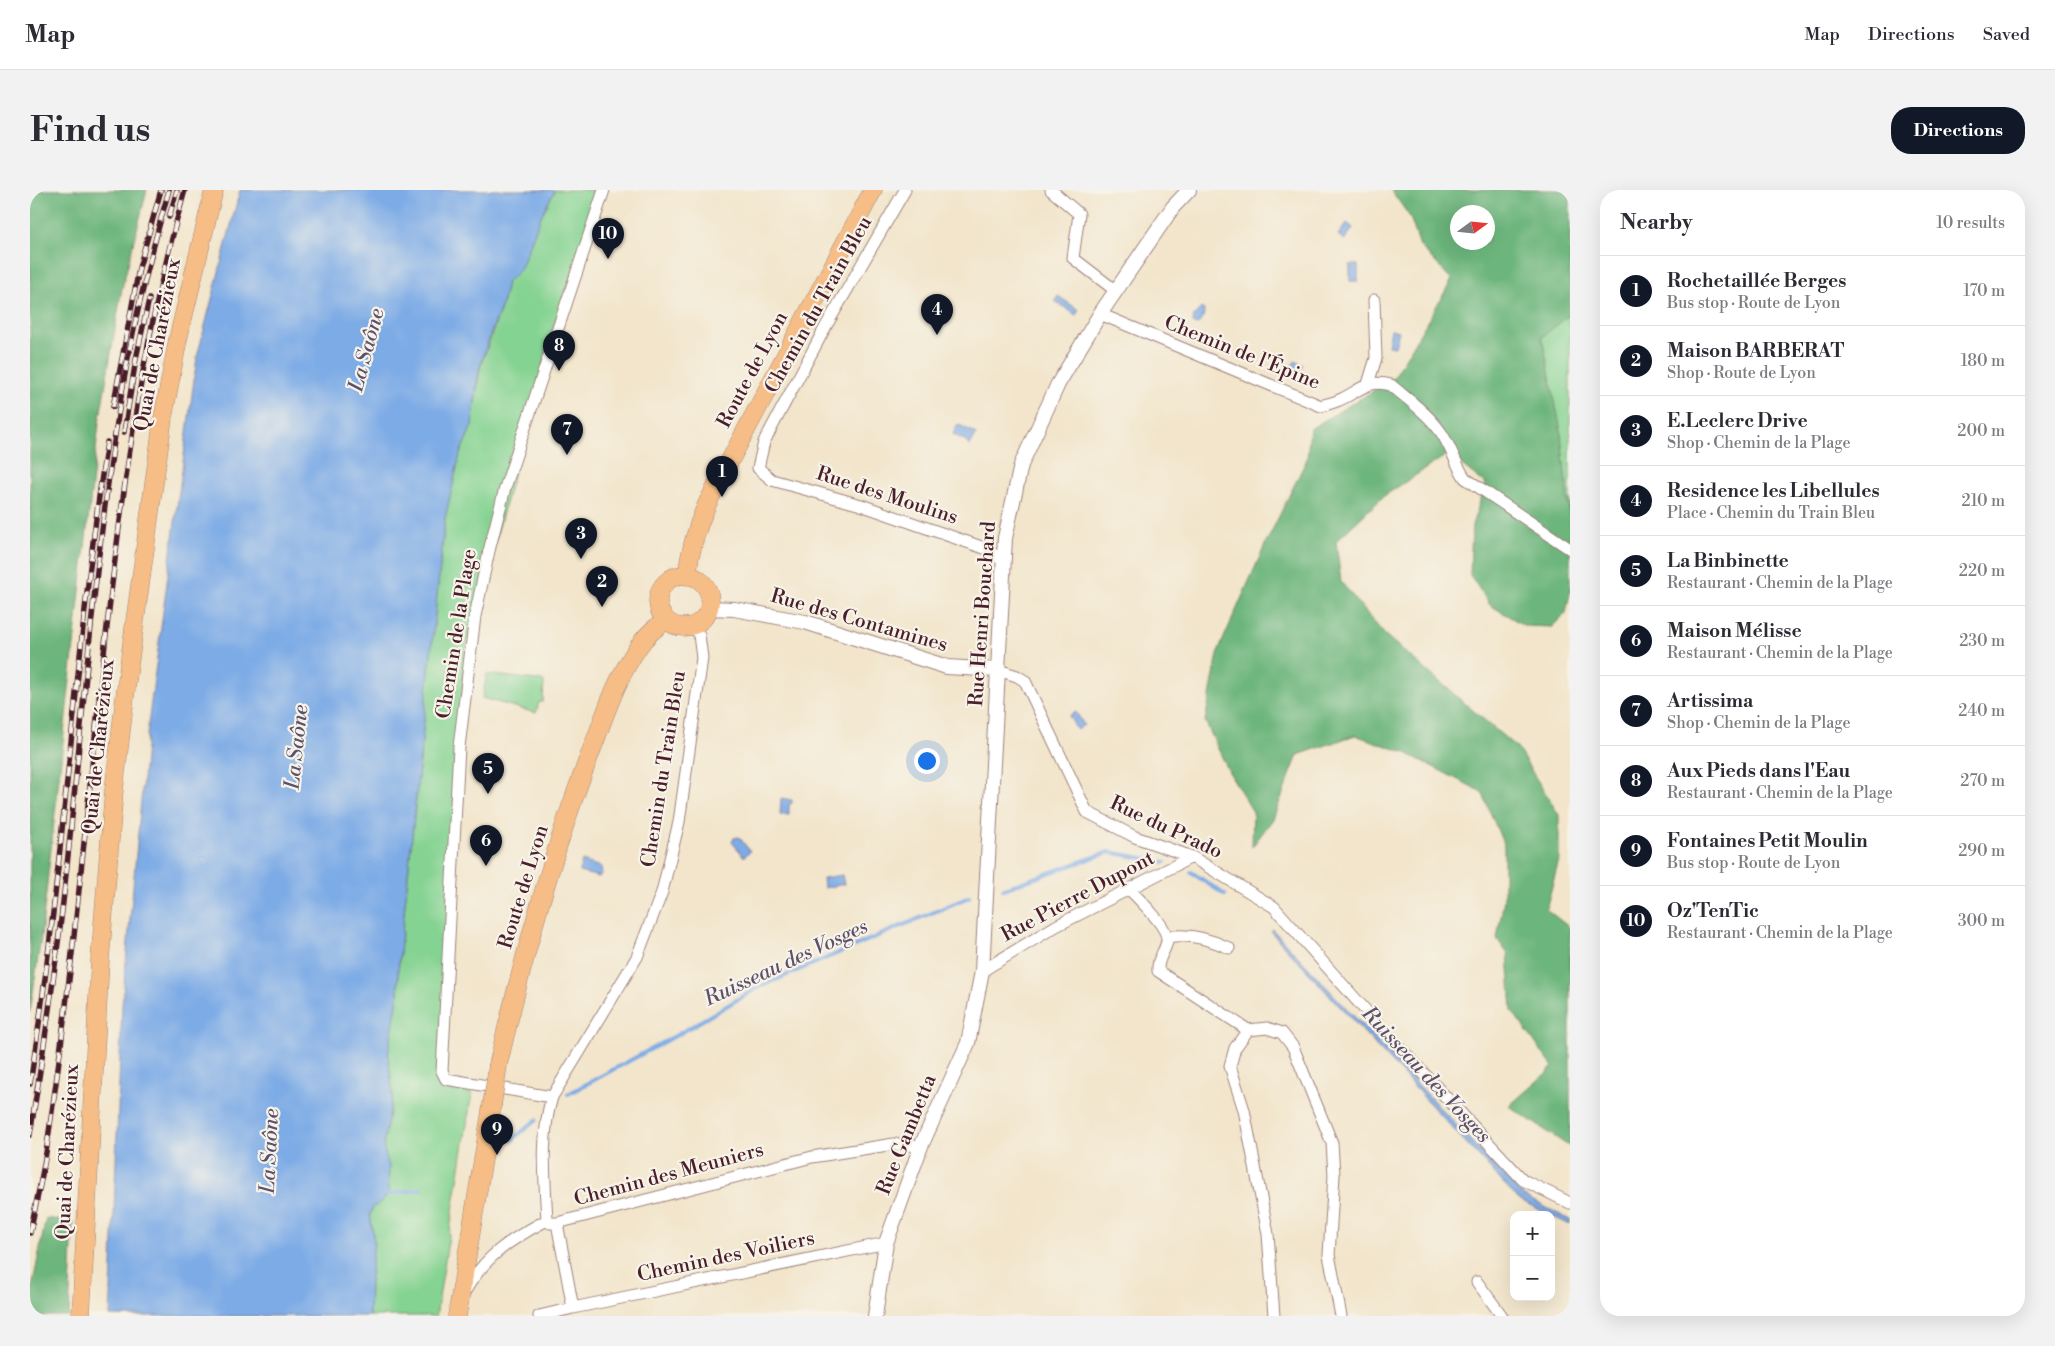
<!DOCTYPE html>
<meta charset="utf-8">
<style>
body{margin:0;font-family:"Libre Bodoni",serif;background:#f2f2f3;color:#2b2b33}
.controls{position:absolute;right:15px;bottom:15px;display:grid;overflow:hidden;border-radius:10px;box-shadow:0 5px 20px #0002}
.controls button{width:45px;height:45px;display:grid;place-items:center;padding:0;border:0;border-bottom:1px solid #e1e1e2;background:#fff;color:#2b2b33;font:25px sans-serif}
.compass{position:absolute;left:1420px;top:15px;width:45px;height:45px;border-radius:50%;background:#fff;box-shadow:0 5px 20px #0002;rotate:75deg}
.you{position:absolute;left:896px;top:570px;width:18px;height:18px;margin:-12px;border:4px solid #fff;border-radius:50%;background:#1a73e8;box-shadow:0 0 0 8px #1a73e833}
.badge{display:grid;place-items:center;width:32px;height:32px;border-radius:50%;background:#111827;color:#fff;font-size:16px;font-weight:700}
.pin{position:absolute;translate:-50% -41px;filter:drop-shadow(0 1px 2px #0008)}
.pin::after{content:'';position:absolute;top:26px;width:18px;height:15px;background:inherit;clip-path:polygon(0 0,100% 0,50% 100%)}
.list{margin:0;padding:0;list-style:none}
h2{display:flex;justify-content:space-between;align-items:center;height:65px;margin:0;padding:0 20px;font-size:21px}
h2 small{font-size:16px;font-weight:400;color:#7c7c81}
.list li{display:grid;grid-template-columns:32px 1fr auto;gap:15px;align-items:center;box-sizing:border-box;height:70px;padding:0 20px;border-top:1px solid #e1e1e2}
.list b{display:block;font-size:19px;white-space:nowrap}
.list p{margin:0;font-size:16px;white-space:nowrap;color:#7c7c81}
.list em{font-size:16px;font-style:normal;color:#7c7c81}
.map{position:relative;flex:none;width:1540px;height:1126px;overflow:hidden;border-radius:20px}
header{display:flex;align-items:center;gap:30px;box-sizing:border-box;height:70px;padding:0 25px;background:#fff;border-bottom:1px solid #e1e1e2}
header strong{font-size:24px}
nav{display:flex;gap:28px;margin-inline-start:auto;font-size:18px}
.intro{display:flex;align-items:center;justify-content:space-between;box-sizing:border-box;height:120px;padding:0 30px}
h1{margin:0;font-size:35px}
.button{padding:12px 22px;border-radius:20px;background:#111827;color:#fff;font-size:18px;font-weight:700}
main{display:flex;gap:30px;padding:0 30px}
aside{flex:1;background:#fff;border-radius:20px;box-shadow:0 5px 20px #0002}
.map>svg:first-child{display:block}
.green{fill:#85d392;stroke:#68795e}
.forest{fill:#6cb57c;stroke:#5b6a54;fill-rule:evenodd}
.water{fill:#7dabe6;stroke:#646588}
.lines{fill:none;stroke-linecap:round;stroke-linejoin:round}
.stream{stroke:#7dabe6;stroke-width:4}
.minor-casing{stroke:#9e827b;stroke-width:13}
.tertiary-casing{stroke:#9e827b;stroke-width:16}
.primary-casing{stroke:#9e827b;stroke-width:19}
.minor{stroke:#fff;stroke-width:11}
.tertiary{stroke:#fff;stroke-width:14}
.primary{stroke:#f6be86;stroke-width:18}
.rail-casing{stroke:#4a1f2b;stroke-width:5.5}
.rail{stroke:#f7f3e8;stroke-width:4;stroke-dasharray:11;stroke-linecap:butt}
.primary-bridge-casing{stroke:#9e827b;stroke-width:19;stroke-linecap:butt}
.primary-bridge{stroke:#f6be86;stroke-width:18}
.labels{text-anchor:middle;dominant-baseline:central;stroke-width:4.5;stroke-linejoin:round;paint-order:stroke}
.street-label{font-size:20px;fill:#4a1f2b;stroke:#f7f3e8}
.water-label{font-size:21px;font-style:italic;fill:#5c506c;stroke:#f7f3e8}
</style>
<header>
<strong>Map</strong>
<nav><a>Map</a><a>Directions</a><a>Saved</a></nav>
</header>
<div class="intro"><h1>Find us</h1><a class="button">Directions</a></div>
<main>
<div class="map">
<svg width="1540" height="1126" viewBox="0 0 1540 1126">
<rect width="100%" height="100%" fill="#f7f3e8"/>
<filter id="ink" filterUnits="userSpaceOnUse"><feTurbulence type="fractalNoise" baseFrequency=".02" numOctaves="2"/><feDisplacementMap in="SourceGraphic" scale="10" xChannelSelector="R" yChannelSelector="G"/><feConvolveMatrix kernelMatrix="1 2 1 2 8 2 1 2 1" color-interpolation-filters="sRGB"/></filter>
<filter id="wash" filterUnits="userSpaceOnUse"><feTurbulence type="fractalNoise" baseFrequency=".0096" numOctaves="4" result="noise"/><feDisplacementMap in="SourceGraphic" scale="20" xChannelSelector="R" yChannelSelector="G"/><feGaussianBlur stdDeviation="1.12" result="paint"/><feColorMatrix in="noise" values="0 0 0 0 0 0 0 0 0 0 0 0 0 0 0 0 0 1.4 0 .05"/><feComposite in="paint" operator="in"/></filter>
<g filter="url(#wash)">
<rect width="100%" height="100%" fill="#f2e5cb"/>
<path class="green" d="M525,0H572L524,135L435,461L409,896L442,903L406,1126H339L340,1088L344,1052L340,1024L343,1017L353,1011L359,978L353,955L363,905L358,865L368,808V781L415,328L430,264L442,235L450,178L472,115L477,91L490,80L511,26Z
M1540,124V331L1530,237L1512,147Z
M457,484L514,491L513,512H509L506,523L452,508Z"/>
<path class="forest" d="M0,0H117L92,98L69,233L11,747L0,823Z
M1361,0H1540V124L1512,147L1530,237L1540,331V403L1536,423L1522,437L1495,436L1460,415L1440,385L1442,335L1456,294L1418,264L1354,306L1306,351L1311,392L1354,444L1487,558L1529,625V670L1516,719L1540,738V957L1479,916L1523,877L1482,821L1478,764L1467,749L1474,709V656L1452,602L1374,562L1325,545L1268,565L1243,629L1222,657L1223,622L1199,582L1175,531L1189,459L1235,355L1277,269L1280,239L1363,189L1422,90L1390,56L1380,27ZM1428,22H1458V52H1428Z
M16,1028L43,1032L39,1126H0V1108Z"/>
<path class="water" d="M210,0H525L511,26L490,80L477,92L472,115L461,143L449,180L442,235L430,264L415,328L368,781V808L358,865L363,905L353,955L359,977L358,1003L353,1011L343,1017L340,1024L344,1052L340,1088L339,1126H80L92,816L118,535L167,167Z
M1317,33L1323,38L1315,50L1308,45Z
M1320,75H1328V91H1320Z
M1028,106L1049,120L1046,125L1025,111Z
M1171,118L1174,120C1174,127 1172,132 1166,135L1163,133L1164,125Z
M1361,139L1369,141L1365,157L1358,156Z
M1265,171L1273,175L1265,190L1257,186Z
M928,234L946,244L940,256L937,254L938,252L923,244Z
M1046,522L1054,535L1047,540L1039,526Z
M751,608L762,610V613L759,615V625H750Z
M709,647L720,661L714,667L702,652L704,648Z
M552,671L571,677L572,683L569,687L549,682Z
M812,685L814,694L794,698L793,688Z
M1242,739L1492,1005L1540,1030V1035L1488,1009L1241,742Z"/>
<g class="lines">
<path class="stream" d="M1161,682L1195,705
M973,699L1079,662L1135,672
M538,904L647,845L727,798L939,707
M482,950L506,930
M353,1005L391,999"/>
</g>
</g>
<g filter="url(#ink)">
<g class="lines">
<defs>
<path id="minor" d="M875,0L796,136L734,252L728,278L742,290L831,315L957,359L974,372
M1021,0L1049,24L1043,68L1086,101
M1070,124L1291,216C1297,214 1302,213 1307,211C1328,203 1336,188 1361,195C1376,208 1395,221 1407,237C1420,252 1424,272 1435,288L1540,359
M1338,194L1346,168L1344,110
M968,480L987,486L995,491L1057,622L1105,647L1162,667L1244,717L1345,831L1493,990L1540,1013
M1100,700C1109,709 1139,738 1137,751C1135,763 1127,767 1128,781L1218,840
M1137,747C1159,743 1180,749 1199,758
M952,781L1026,736L1162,667
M1218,840L1237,838L1252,843L1263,857L1302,953L1304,985L1299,1065L1311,1126
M1218,840L1205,858L1200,876L1214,920L1238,1044L1244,1126
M522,907L416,889L412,881L429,557L445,426L459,361L475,298L574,0
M517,1030C515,990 510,946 522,907L607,767L632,702L649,632L672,468L669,445L664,435
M520,1033H527L782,967L864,954L891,956
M527,1033L543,1118L856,1053
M1447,1092L1472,1126
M435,1101C455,1066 481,1049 517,1030
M509,1126L543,1118"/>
<path id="tertiary" d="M679,418L704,419L775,432L917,477L968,480
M845,1126L856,1053L891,956L938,853L952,781L975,348L991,275L1028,194L1070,124L1143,17L1159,0"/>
<path id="primary" d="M628 411a26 26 0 1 1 52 0a26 26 0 1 1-52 0Z
M657,386C660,359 667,336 678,312L843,0
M468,875C493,768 522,662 562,559C575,525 587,487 609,456C616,445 625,438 636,430
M51,1126L70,770L84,600L98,482L133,228L148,149L184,0
M427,1126L462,915"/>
</defs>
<use href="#minor" class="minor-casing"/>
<use href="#tertiary" class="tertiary-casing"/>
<use href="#primary" class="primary-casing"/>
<use href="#minor" class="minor"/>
<use href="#tertiary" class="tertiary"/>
<use href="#primary" class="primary"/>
<defs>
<path id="rail" d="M139,27L147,0
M83,217L109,78L131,0
M94,242L106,169L119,109
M0,894C34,681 44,465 77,252
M0,945C12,870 23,796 32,721C53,537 64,351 98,168C109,111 123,56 139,0
M0,1043C6,1012 14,981 18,949C44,776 58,601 78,428C95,281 114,143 155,0"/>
</defs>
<use href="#rail" class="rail-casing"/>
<use href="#rail" class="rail"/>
<defs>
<path id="primary-bridge" d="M462,915L468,875"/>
</defs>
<use href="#primary-bridge" class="primary-bridge-casing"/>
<use href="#primary-bridge" class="primary-bridge"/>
</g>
</g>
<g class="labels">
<g class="street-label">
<text transform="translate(789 115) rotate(-61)">Chemin du Train Bleu</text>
<text transform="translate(128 155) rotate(-79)">Quai de Charézieux</text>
<text transform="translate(1212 163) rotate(22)">Chemin de l'Épine</text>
<text transform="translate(723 180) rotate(-62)">Route de Lyon</text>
<text transform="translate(857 306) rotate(18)">Rue des Moulins</text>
<text transform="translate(953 424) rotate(-86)">Rue Henri Bouchard</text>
<text transform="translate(829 431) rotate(16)">Rue des Contamines</text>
<text transform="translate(427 444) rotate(-81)">Chemin de la Plage</text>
<text transform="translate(69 557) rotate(-84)">Quai de Charézieux</text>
<text transform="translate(634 579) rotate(-81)">Chemin du Train Bleu</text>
<text transform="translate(1136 638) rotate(25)">Rue du Prado</text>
<text transform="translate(494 697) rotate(-73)">Route de Lyon</text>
<text transform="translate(1048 707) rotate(-28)">Rue Pierre Dupont</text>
<text transform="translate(877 945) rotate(-68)">Rue Gambetta</text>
<text transform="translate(38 962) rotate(-87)">Quai de Charézieux</text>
<text transform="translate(639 985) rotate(-15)">Chemin des Meuniers</text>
<text transform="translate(696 1067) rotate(-12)">Chemin des Voiliers</text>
</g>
<g class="water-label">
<text transform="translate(337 160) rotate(-75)">La Saône</text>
<text transform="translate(267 557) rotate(-84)">La Saône</text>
<text transform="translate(756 773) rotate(-25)">Ruisseau des Vosges</text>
<text transform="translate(1396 885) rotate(47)">Ruisseau des Vosges</text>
<text transform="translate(240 961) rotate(-87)">La Saône</text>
</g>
</g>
</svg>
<div class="controls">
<button>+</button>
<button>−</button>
</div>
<svg class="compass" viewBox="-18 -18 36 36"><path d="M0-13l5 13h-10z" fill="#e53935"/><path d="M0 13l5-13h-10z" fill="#7c7c81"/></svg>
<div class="you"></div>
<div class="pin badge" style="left:692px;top:307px">1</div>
<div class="pin badge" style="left:572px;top:417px">2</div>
<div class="pin badge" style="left:551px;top:369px">3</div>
<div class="pin badge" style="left:907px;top:145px">4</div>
<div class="pin badge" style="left:458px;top:604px">5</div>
<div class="pin badge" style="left:456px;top:676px">6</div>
<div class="pin badge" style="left:537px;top:265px">7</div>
<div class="pin badge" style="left:529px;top:181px">8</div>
<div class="pin badge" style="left:467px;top:965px">9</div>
<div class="pin badge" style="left:578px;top:69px">10</div>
</div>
<aside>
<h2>Nearby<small>10 results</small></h2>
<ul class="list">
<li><span class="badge">1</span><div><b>Rochetaillée Berges</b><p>Bus stop · Route de Lyon</p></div><em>170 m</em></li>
<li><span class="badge">2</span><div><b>Maison BARBERAT</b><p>Shop · Route de Lyon</p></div><em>180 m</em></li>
<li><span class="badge">3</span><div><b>E.Leclerc Drive</b><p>Shop · Chemin de la Plage</p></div><em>200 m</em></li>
<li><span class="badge">4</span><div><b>Residence les Libellules</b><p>Place · Chemin du Train Bleu</p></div><em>210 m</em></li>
<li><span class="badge">5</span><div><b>La Binbinette</b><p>Restaurant · Chemin de la Plage</p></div><em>220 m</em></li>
<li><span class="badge">6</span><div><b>Maison Mélisse</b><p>Restaurant · Chemin de la Plage</p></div><em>230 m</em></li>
<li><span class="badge">7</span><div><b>Artissima</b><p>Shop · Chemin de la Plage</p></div><em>240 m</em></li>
<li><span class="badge">8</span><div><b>Aux Pieds dans l'Eau</b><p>Restaurant · Chemin de la Plage</p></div><em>270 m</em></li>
<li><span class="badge">9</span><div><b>Fontaines Petit Moulin</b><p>Bus stop · Route de Lyon</p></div><em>290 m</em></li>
<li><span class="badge">10</span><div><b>Oz'TenTic</b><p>Restaurant · Chemin de la Plage</p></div><em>300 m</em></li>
</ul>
</aside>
</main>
